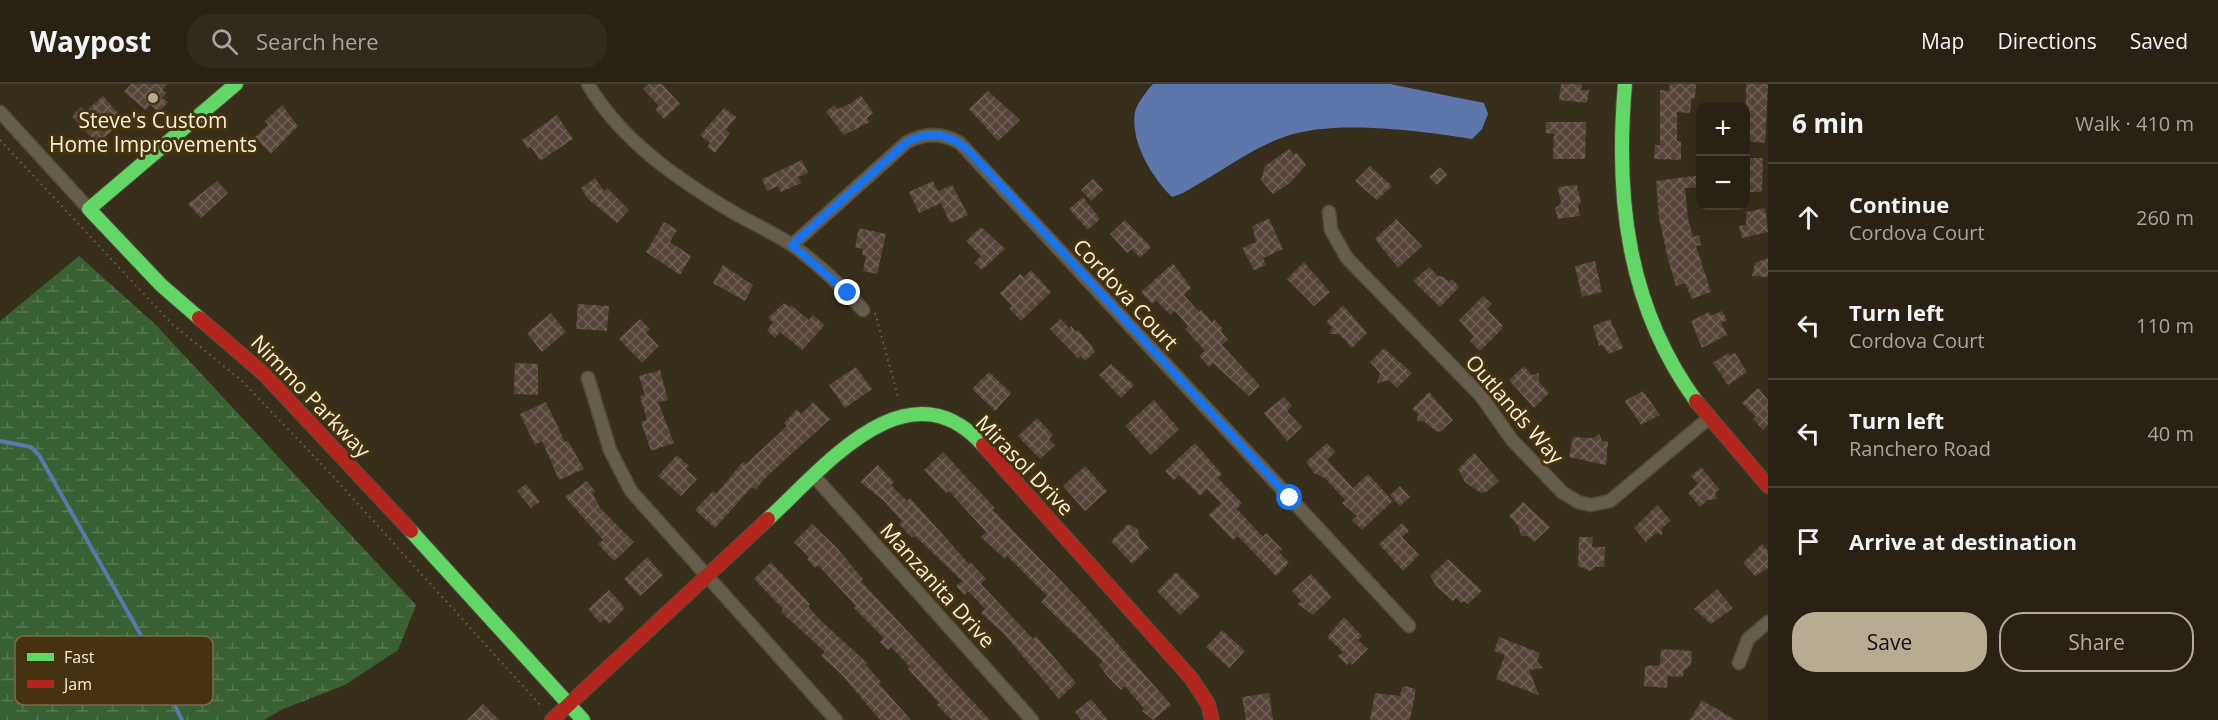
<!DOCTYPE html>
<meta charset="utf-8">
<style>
body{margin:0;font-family:"Open Sans",sans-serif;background:#312a1d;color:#f1f3f6}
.controls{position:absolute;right:18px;top:18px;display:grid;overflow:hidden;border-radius:12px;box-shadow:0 6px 24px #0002}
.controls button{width:54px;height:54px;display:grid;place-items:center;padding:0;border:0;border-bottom:2px solid #453f34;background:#292214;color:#f1f3f6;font:30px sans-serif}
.stop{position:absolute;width:18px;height:18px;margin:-14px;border:4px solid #1a73e8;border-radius:50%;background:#fff}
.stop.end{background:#1a73e8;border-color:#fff;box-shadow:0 2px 6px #0008}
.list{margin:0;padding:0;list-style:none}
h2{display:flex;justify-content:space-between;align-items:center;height:78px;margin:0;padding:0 24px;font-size:26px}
h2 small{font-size:20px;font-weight:400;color:#a5a4a0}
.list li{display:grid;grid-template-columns:39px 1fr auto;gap:18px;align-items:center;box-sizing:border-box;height:108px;padding:0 24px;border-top:2px solid #453f34}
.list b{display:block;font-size:22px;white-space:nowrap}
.list p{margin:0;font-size:20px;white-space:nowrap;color:#a5a4a0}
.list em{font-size:20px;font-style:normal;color:#a5a4a0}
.actions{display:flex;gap:12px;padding:18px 24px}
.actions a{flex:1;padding:14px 0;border:2px solid #b7ab93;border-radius:24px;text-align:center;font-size:21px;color:#b7ab93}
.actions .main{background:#b7ab93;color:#111}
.icon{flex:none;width:33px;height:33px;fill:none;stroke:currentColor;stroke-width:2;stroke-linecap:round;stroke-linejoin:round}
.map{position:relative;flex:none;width:1768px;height:636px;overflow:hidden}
header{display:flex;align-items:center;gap:36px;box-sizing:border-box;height:84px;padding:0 30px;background:#292214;border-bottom:2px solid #453f34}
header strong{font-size:28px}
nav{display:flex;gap:33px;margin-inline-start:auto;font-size:21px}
.search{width:420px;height:54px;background:#312a1d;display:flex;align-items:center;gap:15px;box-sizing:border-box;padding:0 21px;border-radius:24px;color:#a5a4a0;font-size:22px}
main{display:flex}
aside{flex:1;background:#292214}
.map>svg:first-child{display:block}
.wetland{fill:url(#wetland-marsh)}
.water{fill:#5d77ac}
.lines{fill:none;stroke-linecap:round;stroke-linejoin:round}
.stream{stroke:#5d77ac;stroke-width:4}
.building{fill:url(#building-cross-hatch)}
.street-casing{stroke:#544c3b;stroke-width:15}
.fast-casing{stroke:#544c3b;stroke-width:16}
.jam-casing{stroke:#544c3b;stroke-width:16}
.path{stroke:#6c6455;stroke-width:2;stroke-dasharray:1.5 4.5;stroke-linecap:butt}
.street{stroke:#665e4c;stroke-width:12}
.fast{stroke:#63d668;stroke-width:14}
.jam{stroke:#b3261e;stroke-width:14}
.route{stroke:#1a73e8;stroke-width:8}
.poi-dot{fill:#b7ab93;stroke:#44330e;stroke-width:2}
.labels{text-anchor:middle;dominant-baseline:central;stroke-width:6;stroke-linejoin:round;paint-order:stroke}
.poi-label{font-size:21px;fill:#fcefd4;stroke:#44330e}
.street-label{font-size:21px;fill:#fcefd4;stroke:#44330e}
.key{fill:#44330e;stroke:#7b6b49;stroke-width:1.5}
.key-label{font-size:16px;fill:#fcefd4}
</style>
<header>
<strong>Waypost</strong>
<div class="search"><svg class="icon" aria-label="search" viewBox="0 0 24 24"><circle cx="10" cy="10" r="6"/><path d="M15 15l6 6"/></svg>Search here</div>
<nav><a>Map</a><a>Directions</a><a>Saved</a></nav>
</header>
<main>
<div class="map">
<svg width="1768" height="636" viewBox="0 0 1768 636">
<defs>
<pattern id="wetland-marsh" width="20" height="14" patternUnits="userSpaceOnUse" patternTransform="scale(1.5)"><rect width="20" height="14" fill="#396135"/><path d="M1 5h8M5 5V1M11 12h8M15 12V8" fill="none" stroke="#577851"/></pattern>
<pattern id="building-cross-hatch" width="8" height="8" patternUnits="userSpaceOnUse" patternTransform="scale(1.5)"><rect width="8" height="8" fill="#57453b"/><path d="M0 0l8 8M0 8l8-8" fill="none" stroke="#706056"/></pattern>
</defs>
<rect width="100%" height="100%" fill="#372e1b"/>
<path class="wetland" d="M79,172L155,240L416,521L398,566L345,601L283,625L264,636H0V237Z"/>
<path class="water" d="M1153,0H1390L1484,19L1488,30L1482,45L1472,55C1419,47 1334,35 1284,53C1252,64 1214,92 1183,109L1172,113C1152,93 1130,58 1135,28C1137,19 1147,7 1153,0Z"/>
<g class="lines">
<path class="stream" d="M0,357L31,363L39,371L147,562L182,636"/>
</g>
<path class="building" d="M131,0H167L162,6L166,9L162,14L168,18L159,28L150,21L146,26L124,8Z
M649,0H662L680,20L664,35L655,25L659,22L643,5Z
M1561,0H1582L1581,6H1589L1587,19L1559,16Z
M1670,0H1696L1695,14H1692L1690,29L1677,28V57L1681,58V76L1654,75L1655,61H1660V6L1669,7Z
M1746,0H1768L1765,59L1746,57Z
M988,7L1020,36L998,57L969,25Z
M861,11L873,29L867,34L870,38L844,51L826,28L834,21L838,25L852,19Z
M103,12L124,36L97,60L72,32L81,23L86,27Z
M282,21L298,42L271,70L255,53L268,41L265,37Z
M724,24L736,33L726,46L730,49L715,69L707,63L710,59L700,51Z
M557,31L573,55L540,77L531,63L528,65L522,56Z
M1546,38H1586L1585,75H1553L1554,50L1546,49Z
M1289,65L1294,71L1296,68L1306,81L1290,99L1273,110L1261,96L1265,82Z
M1746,74H1763L1762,108H1746Z
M802,76L808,89L798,93L801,99L781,108L778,102L767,107L762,95Z
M1370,82L1392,102L1377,116L1355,97Z
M1440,83L1447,91L1437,101L1429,93Z
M1701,91V103L1685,104L1688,135L1693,153L1699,151L1701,161L1696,162L1711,208L1692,215L1685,199L1676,202L1668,175L1659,134L1656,97Z
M595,94L604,107L607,104L629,126L617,139L588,115L581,104Z
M1093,95L1103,106L1091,117L1081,106Z
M217,97L228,109L201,134L188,120Z
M933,97L938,107L952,101L968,131L950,139L941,119L919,129L909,108Z
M1577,101L1581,119L1578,120L1580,132L1558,135L1555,124L1561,120L1558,103Z
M1083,113L1100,135L1088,146L1069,125Z
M1765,124L1768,148L1742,154L1739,142L1746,141V128Z
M1269,135L1283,165L1263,174L1266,181L1254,186L1242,164L1256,158L1252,142Z
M1396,135L1422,162L1398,184L1375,155Z
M1125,136L1151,163L1140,174L1132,165L1127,169L1110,150Z
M664,138L677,146L670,158L691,172L680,191L646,168Z
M981,143L1005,165L982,186L974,179L981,172L966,157Z
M859,144L886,150L877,190L863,187L866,172L862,171L863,165L855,163Z
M1768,174V193L1752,192L1755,179Z
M1595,177L1602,208L1582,213L1575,182Z
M1304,178L1330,208L1314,222L1287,195Z
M1173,179L1191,204L1184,211L1199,228L1201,226L1212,238L1214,235L1223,245L1221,247L1228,256L1222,261L1260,302L1249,312L1213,279L1209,283L1199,272L1205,267L1185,245L1188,242L1175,227L1170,231L1156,216L1152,220L1141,208Z
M723,181L753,201L745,217L713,199Z
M1429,183L1438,192L1444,193L1449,198L1452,195L1459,203L1440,223L1413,197Z
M1031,186L1051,208L1021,237L1009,224L1012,222L1000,209L1020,190L1024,193Z
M1483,212L1492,220L1487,225L1502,241V245L1480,267L1470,257L1474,253L1459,236Z
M784,219L789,223L791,221L809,236L813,231L825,241L802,266L780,248L775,254L767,246L773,238L768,234Z
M578,220L609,222L607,247L576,245Z
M1343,221L1367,249L1352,264L1339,250H1330L1332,243L1326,238Z
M1722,227L1727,236L1721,239L1727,251L1702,264L1691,237L1709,228L1711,232Z
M551,229L566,248L542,268L527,249Z
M640,235L650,245L646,249L659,262L642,279L619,255Z
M1061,235L1069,244L1071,242L1076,248L1078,246L1091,261L1095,268L1085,277L1081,272L1078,274L1050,245Z
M1610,235L1623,264L1609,270L1602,261L1599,262L1593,242Z
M1384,264L1412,289L1397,304L1389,296L1377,299L1380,289L1370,278Z
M1728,269L1730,272L1735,269L1747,288L1728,301L1713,279Z
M515,279L538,280V311L514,310Z
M1111,280L1134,301L1121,314L1099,291Z
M1524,282L1532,291L1539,289V298L1549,309L1534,324L1509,296Z
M856,283L872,305L845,324L829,301Z
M660,286L668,316L658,318L674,359L651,367L641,338L647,336L640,312L645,311L639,292Z
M989,288L1011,309L995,327L972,305Z
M1758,304L1768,316V341L1763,346L1753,335L1756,333L1742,319Z
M1643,307L1660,331L1641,341L1625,317Z
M1429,308L1453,336L1441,347L1437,348L1423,337H1417L1418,330L1412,325Z
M1284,313L1292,322L1287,327L1302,343L1287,357L1264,329Z
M1154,316L1179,345L1151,371L1125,342Z
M546,318L565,358L568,357L584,385L559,396L542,357L535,361L520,330Z
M813,318L830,335L764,395L756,406L752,403L715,444L695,426L713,407L716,410L743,378L746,380L787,342L784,339L797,325L801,330Z
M1037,334L1053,351L1049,355L1055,361L1040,375L1018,352Z
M1599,350L1602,357L1608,358L1606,381L1569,373L1573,353L1593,354Z
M1195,359L1222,390L1218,394L1242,419L1237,425L1263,453L1266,449L1282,465L1279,468L1289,479L1276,492L1238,452L1233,456L1209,431L1221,419L1207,405L1200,412L1179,391L1174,396L1165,387Z
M1327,359L1335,368L1327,376L1353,404L1368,390L1393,417L1362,446L1352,436L1357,432L1342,419L1345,416L1325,394L1314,389L1306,378Z
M943,368L995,424L993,426L1085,522L1171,621L1153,636L1142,627L1144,625L1125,602L1121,606L1108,593L1099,581L1103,578L1041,518L1047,512L1007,472L1005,475L981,453L986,448L949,407L946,409L924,386Z
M1474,369L1499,397L1486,408L1481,409L1465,398L1458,385Z
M677,371L689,382L686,385L697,395L681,412L658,392Z
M878,381L894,398L891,401L907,417L910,414L969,480L971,479L986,495L981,500L1033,555L1036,552L1076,599L1059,615L1004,550L981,529L985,525L968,507L964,511L956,502L962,497L915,452L912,454L899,440L902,437L884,417L860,398Z
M1085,382L1107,407L1085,427L1063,402Z
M1701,383L1719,405L1715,409L1717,415L1707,416L1700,423L1688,409L1698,400L1691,392Z
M587,397L595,407L592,409L601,425L634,458L614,477L598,460L603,456L565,413Z
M526,400L540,418L531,424L517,407Z
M1400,402L1410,413L1400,422L1390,411Z
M1523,418L1550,443L1534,458L1528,452H1521L1518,442L1509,432Z
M1657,421L1671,437L1662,444V451L1656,449L1646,458L1634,444Z
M1402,439L1409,447L1402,453L1419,471L1403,487L1379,460Z
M812,440L836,463L863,495L861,497L990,636H952L937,621L939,619L908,585L910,583L891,563L888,566L880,558L884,554L854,524L856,522L818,481L815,484L807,475L809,473L794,458Z
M1128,440L1138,445L1140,454L1149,464L1132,480L1111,457Z
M1579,453H1593L1592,463H1605L1604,483H1595L1590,487L1578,482Z
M1762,460L1768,467V484L1755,492L1743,479Z
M647,473L663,491L640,512L624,495Z
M1448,475L1482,507L1468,520L1464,517L1461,519L1456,514L1453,517L1437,503L1430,492Z
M771,478L810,520L808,522L818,534L867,579L866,581L881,598L879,600L911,636H880L841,590L821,572L825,568L781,528L783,525L754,495Z
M1176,488L1200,512L1180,531L1157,507Z
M1311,490L1332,513L1313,531L1298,520L1301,517L1292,507Z
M1717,505L1733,524L1711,540L1694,525Z
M609,506L625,524L609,540L604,535L600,539L588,525Z
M1344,533L1362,552L1358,556L1368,565L1352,581L1350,578L1347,581L1338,572L1343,568L1327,553Z
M1222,546L1245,567L1229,584L1206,563Z
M1499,553L1540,569L1537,577L1543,584L1529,586L1539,611L1496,595L1505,571L1494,567Z
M1661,565L1692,567L1691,581L1684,586L1683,593L1668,592L1667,604L1644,602L1645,582L1660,581Z
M1405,602L1416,605L1410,636H1370L1375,609L1400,612L1402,603Z
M1269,609L1273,636H1246L1242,613Z
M1091,615L1108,636H1081L1075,628Z
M1702,616L1735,636H1690Z
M483,620L499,636H467Z"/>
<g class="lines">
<defs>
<path id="street" d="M588,0C621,57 680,97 736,130C754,140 774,149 792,161C818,180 842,202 863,226
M0,28L89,125
M1329,128L1331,146L1347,174L1481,312L1512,356L1562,408L1578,418L1591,421L1610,417L1709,334
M792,161L907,58C925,49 942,48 960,59L1409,542
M588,294L610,366L631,407L836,636
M814,392L1032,636
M1739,579L1748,555L1768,538"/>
<path id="fast" d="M1625,0C1615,113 1627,222 1696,317
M199,234L161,201L89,125L236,0
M768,435C823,385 907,277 983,361
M411,447L583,636"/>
<path id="jam" d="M199,234L264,290L411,447
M1696,317L1768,402
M983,361L1191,594L1208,620L1212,636
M552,636L768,435"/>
</defs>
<use href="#street" class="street-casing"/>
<use href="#fast" class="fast-casing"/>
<use href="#jam" class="jam-casing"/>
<path class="path" d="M0,56L171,239L242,297L329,388L542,623
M875,229L899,316"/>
<use href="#street" class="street"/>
<use href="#fast" class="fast"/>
<use href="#jam" class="jam"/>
</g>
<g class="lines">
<path class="route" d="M848,209L792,161L907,58C930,46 949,49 969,67L1290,414"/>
</g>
<circle class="poi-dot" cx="153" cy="14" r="6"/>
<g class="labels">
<g class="poi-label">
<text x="153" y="36">Steve's Custom<tspan x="153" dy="24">Home Improvements</tspan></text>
</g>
<g class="street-label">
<text transform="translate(1126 210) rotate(47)">Cordova Court</text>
<text transform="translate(311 312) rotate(46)">Nimmo Parkway</text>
<text transform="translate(1515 325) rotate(49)">Outlands Way</text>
<text transform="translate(1025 381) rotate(46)">Mirasol Drive</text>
<text transform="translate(938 501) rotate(48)">Manzanita Drive</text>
</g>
</g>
<rect x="15" y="552" width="198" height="69" rx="9" class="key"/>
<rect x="27" y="569" width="27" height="8" fill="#63d668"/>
<rect x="27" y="596" width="27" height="8" fill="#b3261e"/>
<g class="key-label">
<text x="64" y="579">Fast</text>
<text x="64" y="606">Jam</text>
</g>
</svg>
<div class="controls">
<button>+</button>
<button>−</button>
</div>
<div class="stop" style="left:1290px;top:414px"></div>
<div class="stop end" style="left:848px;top:209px"></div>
</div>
<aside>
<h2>6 min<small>Walk · 410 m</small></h2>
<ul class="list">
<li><svg class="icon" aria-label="ahead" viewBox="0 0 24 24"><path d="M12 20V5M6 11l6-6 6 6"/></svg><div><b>Continue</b><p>Cordova Court</p></div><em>260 m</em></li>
<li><svg class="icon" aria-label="left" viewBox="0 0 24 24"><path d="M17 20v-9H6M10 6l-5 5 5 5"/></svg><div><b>Turn left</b><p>Cordova Court</p></div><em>110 m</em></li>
<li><svg class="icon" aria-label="left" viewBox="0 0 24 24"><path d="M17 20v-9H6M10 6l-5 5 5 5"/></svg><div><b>Turn left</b><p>Ranchero Road</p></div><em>40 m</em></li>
<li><svg class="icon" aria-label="arrive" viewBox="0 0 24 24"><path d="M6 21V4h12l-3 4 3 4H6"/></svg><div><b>Arrive at destination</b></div></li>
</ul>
<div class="actions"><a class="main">Save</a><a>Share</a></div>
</aside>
</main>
